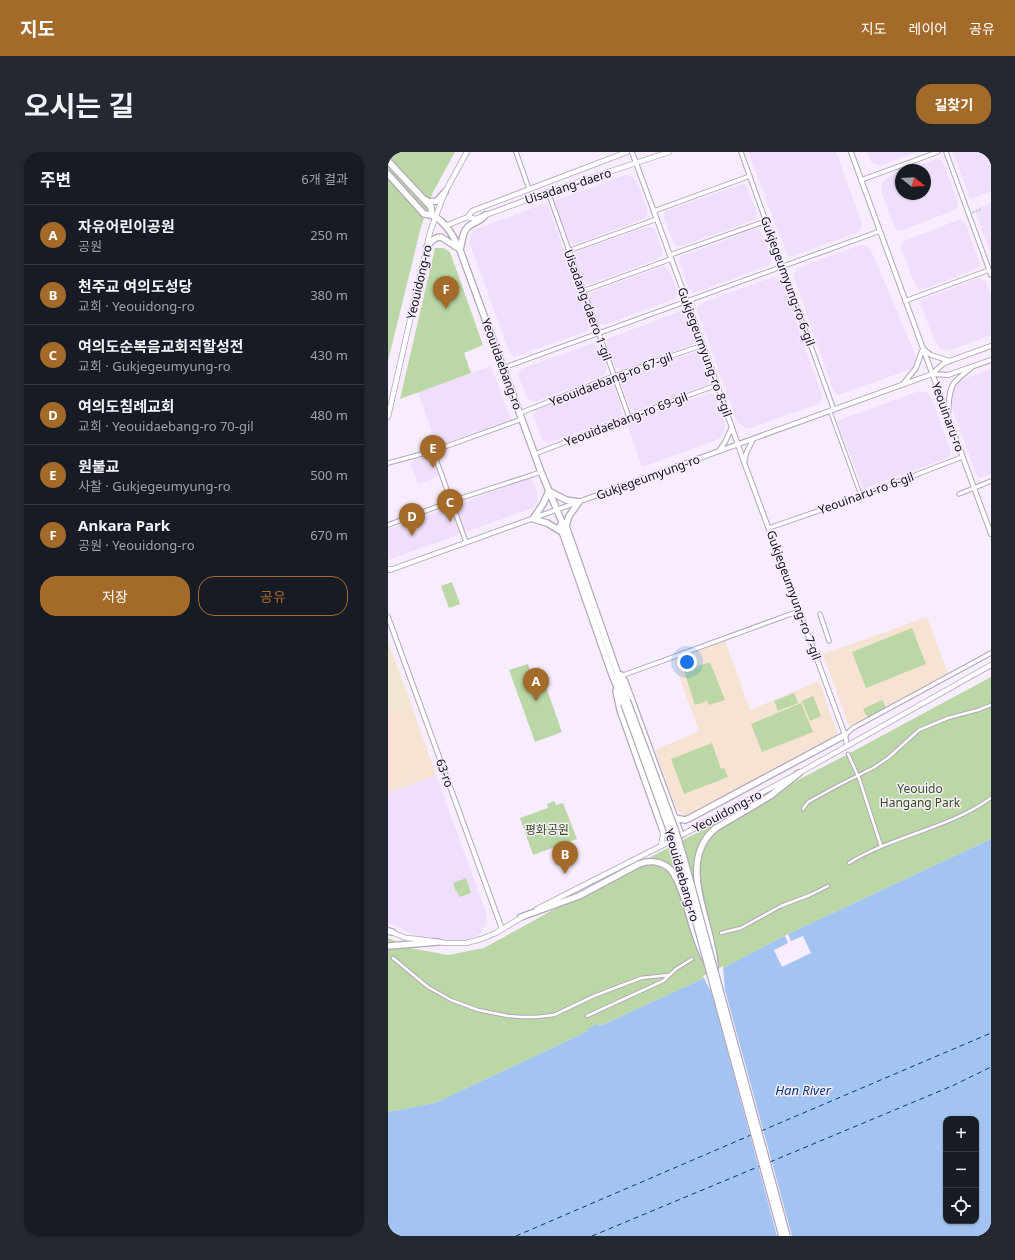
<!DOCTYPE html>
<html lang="ko">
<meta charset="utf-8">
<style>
body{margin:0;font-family:"Noto Sans","Noto Sans KR",sans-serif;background:#242831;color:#f1f3f6}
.controls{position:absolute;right:12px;bottom:12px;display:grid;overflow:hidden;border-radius:8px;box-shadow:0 1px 3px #0004}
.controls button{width:36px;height:36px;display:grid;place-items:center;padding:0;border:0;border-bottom:1px solid #363941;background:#171b24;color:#f1f3f6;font:20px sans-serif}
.compass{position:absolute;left:507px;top:12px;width:36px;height:36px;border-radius:50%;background:#171b24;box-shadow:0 1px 3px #0004;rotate:108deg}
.you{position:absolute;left:299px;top:510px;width:14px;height:14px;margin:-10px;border:3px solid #fff;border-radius:50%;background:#1a73e8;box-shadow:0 0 0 6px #1a73e833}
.badge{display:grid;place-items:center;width:26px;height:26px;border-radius:50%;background:#a46a2a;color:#fff;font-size:13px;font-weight:700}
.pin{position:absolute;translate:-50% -33px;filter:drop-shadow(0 1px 2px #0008)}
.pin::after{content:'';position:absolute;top:21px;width:14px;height:12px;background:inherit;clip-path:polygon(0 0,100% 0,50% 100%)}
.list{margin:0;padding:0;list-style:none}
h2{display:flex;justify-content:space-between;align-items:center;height:52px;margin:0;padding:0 16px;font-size:17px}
h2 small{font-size:13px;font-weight:400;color:#9ea1a6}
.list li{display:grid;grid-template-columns:26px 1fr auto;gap:12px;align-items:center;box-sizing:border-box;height:60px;padding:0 16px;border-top:1px solid #363941}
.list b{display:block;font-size:15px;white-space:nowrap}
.list p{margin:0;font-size:13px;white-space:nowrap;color:#9ea1a6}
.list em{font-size:13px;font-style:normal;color:#9ea1a6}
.actions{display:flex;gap:8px;padding:12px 16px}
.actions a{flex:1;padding:9px 0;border:1px solid #a46a2a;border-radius:16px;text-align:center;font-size:14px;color:#a46a2a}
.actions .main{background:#a46a2a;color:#fff}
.icon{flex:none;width:22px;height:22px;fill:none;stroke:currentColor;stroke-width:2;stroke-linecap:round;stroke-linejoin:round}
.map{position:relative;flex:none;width:603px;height:1084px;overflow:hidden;border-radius:16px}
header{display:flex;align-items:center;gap:24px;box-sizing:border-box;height:56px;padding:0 20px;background:#a46a2a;color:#fff}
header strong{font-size:19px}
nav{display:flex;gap:22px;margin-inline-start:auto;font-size:14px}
.intro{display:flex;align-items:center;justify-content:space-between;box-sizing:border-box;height:96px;padding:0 24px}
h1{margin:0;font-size:28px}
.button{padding:10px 18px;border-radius:16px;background:#a46a2a;color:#fff;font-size:14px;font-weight:700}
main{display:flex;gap:24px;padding:0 24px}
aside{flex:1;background:#171b24;border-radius:16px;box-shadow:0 1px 3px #0004}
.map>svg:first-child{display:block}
.built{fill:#f0dffc}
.education{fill:#f7e3d4}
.medical{fill:#f0e6d1}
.green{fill:#bbd7a5}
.water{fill:#a3c4f1;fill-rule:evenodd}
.pier{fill:#f7edff}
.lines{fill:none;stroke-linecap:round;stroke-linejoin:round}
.ferry{stroke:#023979;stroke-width:1;stroke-dasharray:5 4;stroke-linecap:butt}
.pedestrian-tunnel{stroke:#d4cbdc;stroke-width:2.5;stroke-dasharray:2.5 1;stroke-linecap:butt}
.pedestrian-casing{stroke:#b2a6bb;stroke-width:4.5}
.minor-casing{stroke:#b2a6bb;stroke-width:5.5}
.tertiary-casing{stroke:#b2a6bb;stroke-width:6}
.secondary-casing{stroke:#b2a6bb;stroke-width:6}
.primary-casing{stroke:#b2a6bb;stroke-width:8}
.trunk-casing{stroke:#b2a6bb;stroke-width:8}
.pedestrian{stroke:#fff;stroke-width:2.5}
.minor{stroke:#fff;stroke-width:3.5}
.tertiary{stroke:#fff;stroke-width:4}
.secondary{stroke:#fff;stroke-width:4.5}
.primary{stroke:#fff;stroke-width:5.5}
.trunk{stroke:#fff;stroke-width:5.5}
.primary-bridge-casing{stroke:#b2a6bb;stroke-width:8;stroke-linecap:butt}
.primary-bridge{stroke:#fff;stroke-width:5.5}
.labels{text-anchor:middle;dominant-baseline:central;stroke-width:3;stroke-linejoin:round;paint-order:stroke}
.street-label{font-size:12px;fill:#110d14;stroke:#f7edff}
.park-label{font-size:12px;fill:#345016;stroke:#f7edff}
.water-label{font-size:13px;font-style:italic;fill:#023979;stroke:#f7edff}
</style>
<header>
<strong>지도</strong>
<nav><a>지도</a><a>레이어</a><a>공유</a></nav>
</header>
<div class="intro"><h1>오시는 길</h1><a class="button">길찾기</a></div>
<main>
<aside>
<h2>주변<small>6개 결과</small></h2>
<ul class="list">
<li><span class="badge">A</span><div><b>자유어린이공원</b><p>공원</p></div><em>250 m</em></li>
<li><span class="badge">B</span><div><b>천주교 여의도성당</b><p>교회 · Yeouidong-ro</p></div><em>380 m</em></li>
<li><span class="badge">C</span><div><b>여의도순복음교회직할성전</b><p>교회 · Gukjegeumyung-ro</p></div><em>430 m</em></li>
<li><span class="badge">D</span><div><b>여의도침례교회</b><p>교회 · Yeouidaebang-ro 70-gil</p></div><em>480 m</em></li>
<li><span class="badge">E</span><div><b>원불교</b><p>사찰 · Gukjegeumyung-ro</p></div><em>500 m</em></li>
<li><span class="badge">F</span><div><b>Ankara Park</b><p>공원 · Yeouidong-ro</p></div><em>670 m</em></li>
</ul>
<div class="actions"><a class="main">저장</a><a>공유</a></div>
</aside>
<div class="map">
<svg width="603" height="1084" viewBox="0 0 603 1084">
<rect width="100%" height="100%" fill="#f7edff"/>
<path class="built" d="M360,0H448L474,72L472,78L468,81L405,104L399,103Z
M479,0H530L493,13L487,12L483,10Z
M565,0H603V39L582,47Z
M548,7L553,8L555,10L570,51L569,57L513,79L509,78L507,77L493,39L494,31L500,25L513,20V42H537V18H519Z
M238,23L245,25L249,30L260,60L258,66L188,92L181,90L166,49Z
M354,32L359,34L369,61V64L366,68L291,95L286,93L276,66L277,59Z
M159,51L203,172V175L200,179L126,205L123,202L118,191L81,90L82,87L84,80L91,76Z
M603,51V103L587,58Z
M570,68H572L577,71L592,111L591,115L586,118L547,133L535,137H530L527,133L513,95L514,90L529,84Z
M261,74L267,77L275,101L272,106L203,132L199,131L195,128L187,106V102L190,99Z
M367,77L372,79L374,82L384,107L382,113L308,140H305L301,137L291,109L293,104Z
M472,93L480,94L483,98L528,204V207L526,214L523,217L451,243L448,242L445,238L405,122L409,116Z
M275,114L281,118L290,141L287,147L216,173L211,171L202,148V144L204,140Z
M385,125L390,126L393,128L435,246L430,252L363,276H359L354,274L349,269L309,159V155L314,151Z
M591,126L598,129L603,143V183L563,198H557L552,196L547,190L533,153L534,149L538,146Z
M291,160H294L298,163L306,187L304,193L234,218L227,215L219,193V188L221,186Z
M205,191L211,195L219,216L217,223L149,249L146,250L141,248L139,246L130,223L133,217Z
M306,200L312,203L321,228L319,233L247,259L243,257L233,231L236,225Z
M103,214L122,265L120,269L49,294L30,240Z
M603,217V322L592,326L589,324L565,259L563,247L566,234L573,228Z
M219,231L226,234L234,258V261L231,265L160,291L154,287L145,262L147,258Z
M531,239L538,240L544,247L563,300L562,304L560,306L475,337L449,269Z
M321,241L327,244L337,272V278L334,284L329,288L254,315L238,270Z
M41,303L45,305L50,322L49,325L30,332L22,310Z
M142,326L145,328L150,344L149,351L144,356L80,379L76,378L68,356L70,352Z
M60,356L64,357L72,380L70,383L0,408V377Z
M48,623L99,763L98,773L93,780L95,781L77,788L58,789L27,783L0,771V641Z"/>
<path class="education" d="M539,465L561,525L464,575L462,574L460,572L435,502Z
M337,488L362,558L431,529L449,580V583L446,586L303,662L298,663L291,660L288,656L267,598L311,579L285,507Z
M23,552L48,623L0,641V560Z"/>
<path class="medical" d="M0,490L23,552L0,560Z"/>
<path class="green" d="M0,0H67L45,40L33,75L0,209Z
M47,96H55L62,100L95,193L76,201L83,221L12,247Z
M64,430L72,452L61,456L53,434Z
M524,476L538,512L478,536L464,500Z
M322,510L337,548L321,553L319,549L307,553L296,519Z
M140,512L142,518L151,515L174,580L147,590L121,518Z
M603,525V687L400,782L312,828L212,874L211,872L200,879L47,951L0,960V786L22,796L60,803L96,796L230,722L460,602Z
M406,541L410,551L390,559L386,549Z
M425,544L433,564L422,569L414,549Z
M494,548L499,557L480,566L475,557Z
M413,551L425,580L374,600L363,572Z
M324,591L333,617L336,616L340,625L296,642L283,607Z
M166,649L168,653L175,651L189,687L145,703L132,666L160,656L159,652Z
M78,726L83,741L72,745L67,737L65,731Z"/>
<path class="water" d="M603,687V1084H0V960L47,951L200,879L199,877L210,872L212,874L312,828L400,782ZM558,967H588V1069H558Z"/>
<path class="pier" d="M400,782L403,789L415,784L423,801L394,815L386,798L400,791L397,784Z
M335,814L337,838L404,1084H389L324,842L315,824Z"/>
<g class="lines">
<path class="ferry" d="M373,979L603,881
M382,1010L564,934L603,915
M128,1084L363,983
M204,1084L372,1014"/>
<path class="pedestrian-tunnel" d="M581,62L593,57"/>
<defs>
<path id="pedestrian" d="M442,259L473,344
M460,602L471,626L493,694
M415,657L420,650L451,633L485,616L500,606L531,578L560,566L590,558L603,553
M461,711C506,683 560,677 603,646
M333,781L353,776L393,754L422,743L440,734
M5,806L40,835L63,848L90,858L120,864L134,865H148L166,863L206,844L253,826L281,823
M199,864L275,829L288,817L304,807"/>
<path id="minor" d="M128,0L141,37
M353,0L446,258
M558,0L603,123
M473,28L550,0
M160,40L241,265
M266,59L362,24
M180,99L269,67
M282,103L378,69
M195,139L283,107
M517,149L601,118
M115,216L492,79
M132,261L226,224L315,193
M45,299L78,390
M147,302L241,265L329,233
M0,311L45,299L134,267
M571,342L603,329
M0,373L64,349L153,320
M381,376L473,344L574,305
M432,462L441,489
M233,524L411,459
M457,583L465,576L603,501"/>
<path id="tertiary" d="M244,0L315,193L356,310L457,583L459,594
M463,0L603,382
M535,197L543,203L562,209
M544,222L556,211L603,194
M515,232L528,216L534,199
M560,264C561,254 560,239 566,231C571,225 577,221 583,216
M331,299L337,290L344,275
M357,308L358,302L365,287
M2,418L544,222L560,223L603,208
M0,465L114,777"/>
<path id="secondary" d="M80,65L84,59L239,0
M57,74L80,65L87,67L160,40L281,0
M0,265L42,80L57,40L79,0
M0,417H4
M273,694L275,683L274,676
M149,757L273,694L411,621L603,513
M1,779L18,786L30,787L57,791H78L93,787L108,781L136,764"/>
<path id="primary" d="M0,9L43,55L44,62
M0,22L36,62C54,62 65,83 72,98L153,320L174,370L178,372V374L239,548
M38,48L41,50L49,49L57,40
M39,95C42,90 47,85 53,85L70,96
M72,98C74,91 74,81 79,76C84,70 93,70 97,63
M174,370L172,374L176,385L223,520L236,552
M174,380L159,371L145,367L155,352L161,339L178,348L191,350L181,364L178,374
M233,523L237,530L293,683
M228,539L232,558L274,676L284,688
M287,666L297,668L302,666L457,583
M133,765L191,744L251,712C262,708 274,709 283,718C288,724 291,732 294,740C302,762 306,786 317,807
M0,779L4,780
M327,816C326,772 286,710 328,676L382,644L411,621"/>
<path id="trunk" d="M0,794L50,790"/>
</defs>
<use href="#pedestrian" class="pedestrian-casing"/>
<use href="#minor" class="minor-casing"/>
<use href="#tertiary" class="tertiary-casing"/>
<use href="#secondary" class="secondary-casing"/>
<use href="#primary" class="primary-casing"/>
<use href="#trunk" class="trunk-casing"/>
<use href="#pedestrian" class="pedestrian"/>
<use href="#minor" class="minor"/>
<use href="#tertiary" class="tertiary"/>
<use href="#secondary" class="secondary"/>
<use href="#primary" class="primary"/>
<use href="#trunk" class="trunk"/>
<defs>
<path id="primary-bridge" d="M239,548L287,677L297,710L399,1084
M236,552L280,674L300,741L394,1084"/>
</defs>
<use href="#primary-bridge" class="primary-bridge-casing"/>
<use href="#primary-bridge" class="primary-bridge"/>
</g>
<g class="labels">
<g class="street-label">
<text transform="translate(180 34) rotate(-18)">Uisadang-daero</text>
<text transform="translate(400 129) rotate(70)">Gukjegeumyung-ro 6-gil</text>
<text transform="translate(31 130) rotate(-77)">Yeouidong-ro</text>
<text transform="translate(200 153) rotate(70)">Uisadang-daero 1-gil</text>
<text transform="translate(317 200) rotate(70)">Gukjegeumyung-ro 8-gil</text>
<text transform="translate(114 212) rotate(70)">Yeouidaebang-ro</text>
<text transform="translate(223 227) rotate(-21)">Yeouidaebang-ro 67-gil</text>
<text transform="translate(560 265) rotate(70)">Yeouinaru-ro</text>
<text transform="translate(238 267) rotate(-21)">Yeouidaebang-ro 69-gil</text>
<text transform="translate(260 325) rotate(-20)">Gukjegeumyung-ro</text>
<text transform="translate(478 341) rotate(-20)">Yeouinaru-ro 6-gil</text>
<text transform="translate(406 443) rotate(70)">Gukjegeumyung-ro 7-gil</text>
<text transform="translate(57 621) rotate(70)">63-ro</text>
<text transform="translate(339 659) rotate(-28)">Yeouidong-ro</text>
<text transform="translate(294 723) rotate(74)">Yeouidaebang-ro</text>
</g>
<g class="park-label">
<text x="532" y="636">Yeouido<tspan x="532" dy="14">Hangang Park</tspan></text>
<text x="159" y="677">평화공원</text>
</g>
<g class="water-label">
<text x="415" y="938">Han River</text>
</g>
</g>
</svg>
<div class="controls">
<button>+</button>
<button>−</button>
<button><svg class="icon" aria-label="locate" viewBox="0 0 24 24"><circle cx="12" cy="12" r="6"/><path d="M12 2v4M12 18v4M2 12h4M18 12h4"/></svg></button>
</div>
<svg class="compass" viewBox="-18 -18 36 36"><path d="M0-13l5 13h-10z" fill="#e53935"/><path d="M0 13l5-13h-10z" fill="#9ea1a6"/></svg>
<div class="you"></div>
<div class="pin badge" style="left:148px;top:549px">A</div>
<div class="pin badge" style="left:177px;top:722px">B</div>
<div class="pin badge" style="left:62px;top:370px">C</div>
<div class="pin badge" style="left:24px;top:384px">D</div>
<div class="pin badge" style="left:45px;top:316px">E</div>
<div class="pin badge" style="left:58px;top:157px">F</div>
</div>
</main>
